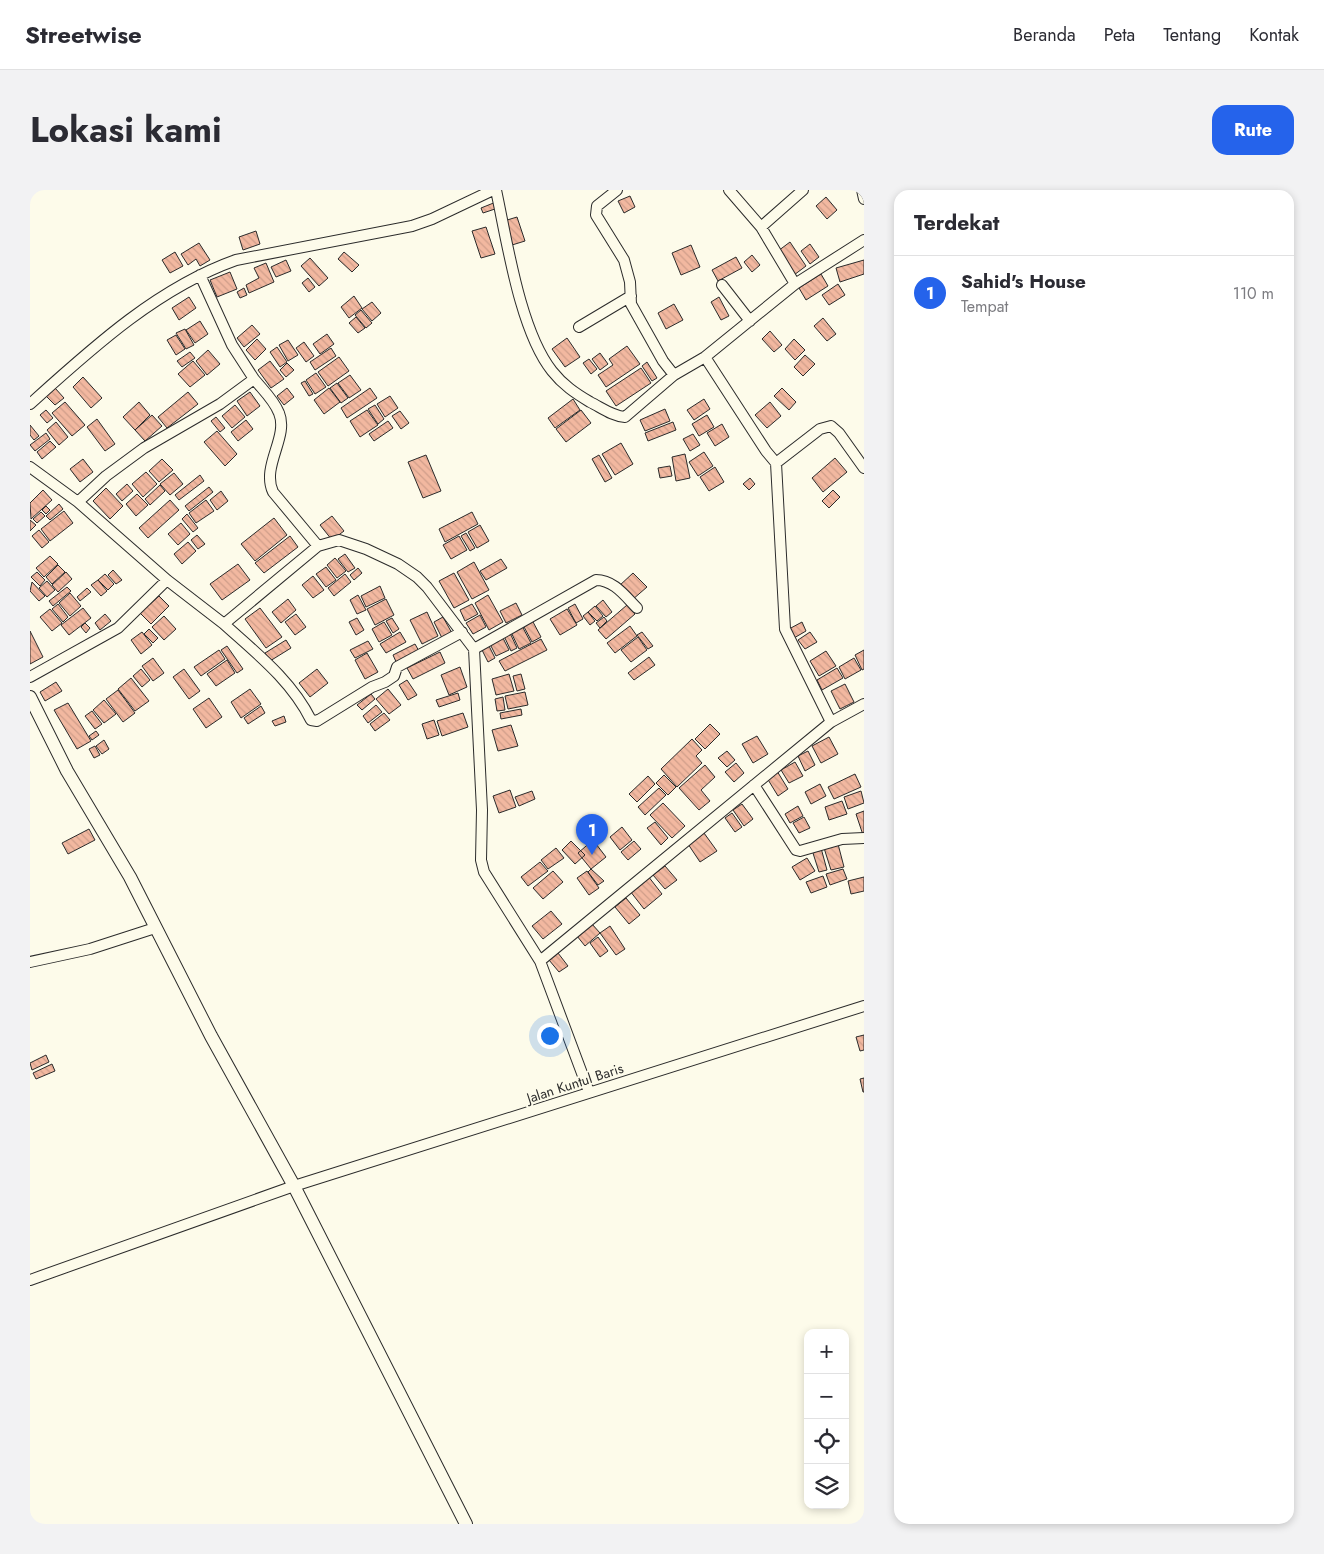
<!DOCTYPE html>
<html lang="id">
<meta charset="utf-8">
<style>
body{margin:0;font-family:Jost,sans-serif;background:#f2f2f3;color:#2b2b33}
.controls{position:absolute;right:15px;bottom:15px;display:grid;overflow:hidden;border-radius:10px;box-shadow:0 2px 8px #0003}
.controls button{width:45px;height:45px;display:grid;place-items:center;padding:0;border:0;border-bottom:1px solid #e1e1e2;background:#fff;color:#2b2b33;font:25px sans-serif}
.you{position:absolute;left:519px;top:845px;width:18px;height:18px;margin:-12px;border:4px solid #fff;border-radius:50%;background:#1a73e8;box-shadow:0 0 0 8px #1a73e833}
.badge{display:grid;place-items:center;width:32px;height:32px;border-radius:50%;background:#2563eb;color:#fff;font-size:16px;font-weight:700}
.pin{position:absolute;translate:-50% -41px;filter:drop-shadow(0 1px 2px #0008)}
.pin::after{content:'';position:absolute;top:26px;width:18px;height:15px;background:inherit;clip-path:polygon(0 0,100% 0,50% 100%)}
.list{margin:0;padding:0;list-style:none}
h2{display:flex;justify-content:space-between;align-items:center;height:65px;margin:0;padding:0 20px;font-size:21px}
h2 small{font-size:16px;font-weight:400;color:#7c7c81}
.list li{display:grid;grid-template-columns:32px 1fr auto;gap:15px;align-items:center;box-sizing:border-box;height:75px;padding:0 20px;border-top:1px solid #e1e1e2}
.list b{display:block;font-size:19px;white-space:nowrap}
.list p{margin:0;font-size:16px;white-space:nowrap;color:#7c7c81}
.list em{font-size:16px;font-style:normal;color:#7c7c81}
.icon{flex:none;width:28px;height:28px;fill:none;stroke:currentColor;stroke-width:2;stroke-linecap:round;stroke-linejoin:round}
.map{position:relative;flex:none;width:834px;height:1334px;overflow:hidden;border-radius:15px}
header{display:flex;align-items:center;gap:30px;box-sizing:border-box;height:70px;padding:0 25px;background:#fff;border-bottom:1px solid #e1e1e2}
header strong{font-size:24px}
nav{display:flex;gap:28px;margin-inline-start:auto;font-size:18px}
.intro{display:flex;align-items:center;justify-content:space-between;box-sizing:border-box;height:120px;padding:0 30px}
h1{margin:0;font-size:35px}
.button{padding:12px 22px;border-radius:15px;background:#2563eb;color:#fff;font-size:18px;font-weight:700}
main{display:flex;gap:30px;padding:0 30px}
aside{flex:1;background:#fff;border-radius:15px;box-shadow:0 2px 8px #0003}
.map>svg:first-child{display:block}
.building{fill:url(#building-back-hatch);stroke:#2b2b2b}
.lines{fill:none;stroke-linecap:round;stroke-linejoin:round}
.minor-casing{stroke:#2b2b2b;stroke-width:12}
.tertiary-casing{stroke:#2b2b2b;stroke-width:14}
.minor{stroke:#fdfbea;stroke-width:10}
.tertiary{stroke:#fdfbea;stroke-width:12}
.labels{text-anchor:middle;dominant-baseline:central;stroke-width:4;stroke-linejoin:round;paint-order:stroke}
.street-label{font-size:14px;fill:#2b2b2b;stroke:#fdfbea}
</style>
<header>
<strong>Streetwise</strong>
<nav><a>Beranda</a><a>Peta</a><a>Tentang</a><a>Kontak</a></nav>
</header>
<div class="intro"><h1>Lokasi kami</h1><a class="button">Rute</a></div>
<main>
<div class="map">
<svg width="834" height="1334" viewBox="0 0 834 1334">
<defs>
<pattern id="building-back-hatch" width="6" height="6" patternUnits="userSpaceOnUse" patternTransform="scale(1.25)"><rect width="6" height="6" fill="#f2b8a0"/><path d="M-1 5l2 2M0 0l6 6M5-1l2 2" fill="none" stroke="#d09e8a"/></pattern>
</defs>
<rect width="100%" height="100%" fill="#fdfbea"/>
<path class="building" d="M600,6L605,17L594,23L588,11Z
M796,7L807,20L797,29L786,16Z
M466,12L468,18L453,23L451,18Z
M487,27L495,51L482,55L474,31Z
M456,37L465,64L451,68L442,41Z
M226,41L230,54L213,60L209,47Z
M760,52L776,76L764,85L748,61Z
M169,53L180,70L170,76L166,69L158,75L151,64Z
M780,54L789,67L780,74L771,61Z
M661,55L670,77L651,85L642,63Z
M145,62L153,76L140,83L132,70Z
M314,62L329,75L322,82L308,69Z
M722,65L730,75L722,82L714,72Z
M706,67L712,78L688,91L682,80Z
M280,68L298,88L289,96L271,76Z
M256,70L261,81L246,87L241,77Z
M834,70V84L810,92L806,78Z
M236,73L244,92L219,103L216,95L229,88L224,78Z
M200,82L207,99L187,107L180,90Z
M791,84L798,96L776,110L769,98Z
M278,88L285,97L279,102L272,93Z
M808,94L815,105L799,115L792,105Z
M214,98L217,105L210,108L207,102Z
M324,106L332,118L319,128L311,117Z
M159,107L166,118L149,130L142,118Z
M689,107L699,126L691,130L681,112Z
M342,112L351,123L342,131L332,119Z
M644,114L653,130L636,139L628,123Z
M331,120L342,133L336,138L325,125Z
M326,127L335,138L328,143L319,133Z
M793,128L806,144L797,151L784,136Z
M170,131L178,144L165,153L156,140Z
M222,135L230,144L214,157L207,148Z
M155,139L164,155L156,159L146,143Z
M740,141L752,155L744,162L732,149Z
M297,144L304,154L290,164L283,154Z
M146,145L155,159L146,165L137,150Z
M537,148L550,167L535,177L522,159Z
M227,149L236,159L225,170L216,160Z
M764,149L775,160L765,170L755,159Z
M258,150L268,165L258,171L249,155Z
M274,152L284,166L276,172L266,158Z
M597,156L610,174L576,197L568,185L583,175L579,169Z
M247,157L257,172L250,177L240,162Z
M301,158L306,166L285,180L280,172Z
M178,160L190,174L177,185L166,171Z
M160,162L165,168L152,177L147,171Z
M570,163L578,174L570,180L562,169Z
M775,165L785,174L773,186L764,177Z
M309,167L319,181L298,196L288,182Z
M559,169L567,179L561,184L553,173Z
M163,171L175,185L160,197L148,184Z
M240,171L254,189L241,198L228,180Z
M617,172L627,188L622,191L612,176Z
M257,173L264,180L256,187L250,180Z
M611,178L621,193L586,216L576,201Z
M286,183L296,197L285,204L276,190Z
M320,185L331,200L319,208L308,193Z
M53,187L72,208L61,218L43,197Z
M275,191L283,204L279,206L271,193Z
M307,193L318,208L311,213L300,198Z
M25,198L34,208L25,215L16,206Z
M257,198L264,207L254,215L247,206Z
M299,198L310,212L294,224L284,210Z
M340,198L347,208L317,228L311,218Z
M752,198L766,212L759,220L744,206Z
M158,202L168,214L137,238L128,227Z
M220,202L230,216L217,226L207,211Z
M360,206L368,218L355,227L347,214Z
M543,209L550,220L525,238L518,228Z
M674,209L680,219L664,230L657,220Z
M35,212L55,235L42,246L22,223Z
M109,212L120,225L105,240L93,227Z
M740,212L751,226L737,238L725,225Z
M205,215L215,227L202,238L192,226Z
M345,215L354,229L348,234L338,219Z
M635,219L640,231L615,241L610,230Z
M16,220L23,228L17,233L10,225Z
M337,220L348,235L330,247L320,231Z
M551,220L561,233L536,252L526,239Z
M370,221L379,233L371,239L362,226Z
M122,225L132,236L115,251L105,240Z
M677,225L684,237L669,246L662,234Z
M186,227L195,238L190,242L181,231Z
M67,229L85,254L75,261L57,237Z
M216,230L223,239L208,251L201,242Z
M358,231L363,238L344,251L339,244Z
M26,232L38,247L29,255L17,240Z
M643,232L646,240L618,251L615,243Z
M692,234L699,247L685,256L677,243Z
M0,235L9,246L4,250L0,245Z
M187,241L207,264L195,276L174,252Z
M16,243L20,249L5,261L0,255Z
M663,244L670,255L660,261L653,249Z
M20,251L26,257L12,269L7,262Z
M591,253L603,274L585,285L572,264Z
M674,262L683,276L668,286L659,272Z
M655,264L660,288L646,291L642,267Z
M396,265L411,301L393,308L378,272Z
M569,265L582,288L575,292L562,269Z
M805,268L817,282L793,302L782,288Z
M53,269L63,282L50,292L40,279Z
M132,269L143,280L129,292L119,281Z
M640,276L642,286L630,288L628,278Z
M685,277L694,292L679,301L670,287Z
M116,282L127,294L113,307L102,294Z
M144,283L153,294L140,305L130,294Z
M170,285L174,291L149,310L145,305Z
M720,288L725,294L719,300L713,294Z
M97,294L103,301L92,311L86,304Z
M130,295L135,301L120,315L115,309Z
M179,297L183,302L159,321L155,316Z
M76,298L93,316L80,329L63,311Z
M13,300L22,310L1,329L0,313Z
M803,300L810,307L799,318L792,311Z
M191,301L198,311L187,320L180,310Z
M107,304L118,315L106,326L96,314Z
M140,310L149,320L118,348L109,338Z
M176,310L184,321L166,333L159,323Z
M29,314L33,319L20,330L16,326Z
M16,316L20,320L16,324L12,320Z
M34,321L43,333L20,351L11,339Z
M11,322L15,326L7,333L3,329Z
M442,322L448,334L415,352L409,339Z
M157,324L168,338L163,342L152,329Z
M302,326L314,341L302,350L290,335Z
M244,328L257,345L225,371L211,354Z
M0,330L6,335L0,341Z
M151,333L160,344L148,355L138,344Z
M450,335L459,351L447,358L438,342Z
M9,340L19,352L12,358L2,346Z
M436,343L445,358L440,361L431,346Z
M167,345L175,354L168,359L161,350Z
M260,346L268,357L234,383L225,373Z
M429,346L437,360L421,369L413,355Z
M158,352L166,361L152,374L144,364Z
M315,364L325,378L318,382L308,369Z
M20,366L28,374L14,387L6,378Z
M305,368L316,381L307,388L297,375Z
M471,369L477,378L456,390L450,381Z
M444,372L459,400L442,409L427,382Z
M208,374L220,390L192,410L180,394Z
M28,375L35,382L22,394L16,387Z
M296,377L306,390L296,397L286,384Z
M328,378L332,383L324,390L320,385Z
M83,380L92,390L86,394L78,385Z
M7,382L15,390L10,396L1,387Z
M36,382L42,389L28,402L22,395Z
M424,383L439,410L424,418L409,391Z
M603,383L617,397L602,410L589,396Z
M75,384L84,394L78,400L68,390Z
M315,384L321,392L304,406L298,398Z
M283,386L294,400L283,408L272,395Z
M68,390L77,401L71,406L61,395Z
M17,391L25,400L17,407L9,398Z
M2,392L15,406L9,411L0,401Z
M350,396L355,408L336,417L331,406Z
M37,397L41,401L23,416L19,411Z
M57,398L61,402L50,411L47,407Z
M40,403L51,416L40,426L29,413Z
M328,405L336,420L327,424L320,410Z
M458,405L473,432L459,440L445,413Z
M129,406L139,416L121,434L110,423Z
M258,409L266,420L251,433L242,422Z
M356,409L364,425L345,435L337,419Z
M573,410L582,422L576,427L566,416Z
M486,413L492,425L476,433L470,421Z
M28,414L38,427L33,432L22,419Z
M442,414L448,424L435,431L430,420Z
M545,414L553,429L546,433L538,418Z
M597,415L605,424L576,449L568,440Z
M565,416L573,426L567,431L558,422Z
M53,418L61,428L39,445L31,435Z
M230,418L252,447L236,458L215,429Z
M20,419L32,433L22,441L10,427Z
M537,419L547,435L530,445L520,429Z
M397,422L408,446L392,454L380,430Z
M558,422L565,431L560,435L553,426Z
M75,424L81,431L70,440L65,433Z
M266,424L276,437L265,445L255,432Z
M450,425L456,437L443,444L436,433Z
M134,426L146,439L134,450L122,437Z
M413,427L423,445L413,450L404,432Z
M574,427L577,431L570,438L566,433Z
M327,428L334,440L326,445L319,432Z
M362,428L369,439L363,443L356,431Z
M502,430L511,447L502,452L493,435Z
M354,432L362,445L349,452L342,439Z
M772,432L776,441L764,448L759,439Z
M55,433L60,438L56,443L51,437Z
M491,434L501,453L489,459L480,440Z
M600,436L607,446L585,463L577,453Z
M119,439L128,448L123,453L114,444Z
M0,441L13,467L0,474Z
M112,442L122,455L111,464L101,450Z
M370,442L376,452L356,463L350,454Z
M612,442L623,456L618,459L607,445Z
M780,442L787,452L775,459L768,450Z
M480,443L487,458L481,461L474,446Z
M472,446L479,460L466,466L459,452Z
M608,447L617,460L601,472L591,460Z
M511,449L517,460L475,481L469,471Z
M256,450L261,458L240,471L235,463Z
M338,451L343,459L325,468L320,460Z
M385,454L390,463L367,474L363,465Z
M458,454L465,468L458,472L451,458Z
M197,456L213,479L207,483L191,460Z
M189,460L195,469L171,486L164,477Z
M834,460V479L832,480L825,465Z
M796,461L806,476L789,486L780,471Z
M410,462L415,473L383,489L377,478Z
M337,463L348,482L335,489L325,470Z
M619,467L625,475L604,490L598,483Z
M123,468L134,483L123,491L112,476Z
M824,468L831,480L815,489L809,477Z
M197,470L205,483L186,496L177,484Z
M430,477L437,497L419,505L411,485Z
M807,478L813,488L792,500L787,490Z
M111,479L120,490L112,497L103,486Z
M154,479L170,501L159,509L143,487Z
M287,479L298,493L280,507L269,493Z
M479,484L484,501L466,505L462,489Z
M491,484L495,499L487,501L483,486Z
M101,488L119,511L105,521L88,499Z
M377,490L387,505L378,510L369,495Z
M26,492L32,501L15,511L10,502Z
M815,494L824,512L810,519L801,501Z
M220,499L231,514L211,528L201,512Z
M358,499L371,515L359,524L346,509Z
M88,500L105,523L93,532L76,509Z
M495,502L498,515L478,519L475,506Z
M428,503L430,510L409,517L406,510Z
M341,504L345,509L332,520L327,515Z
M473,507L475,520L467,521L465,509Z
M179,508L192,527L176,538L163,519Z
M74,510L86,524L74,533L63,520Z
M38,513L61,551L47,559L24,520Z
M346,515L352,522L338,533L333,526Z
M231,516L235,523L218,534L214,528Z
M491,519L492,525L471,529L470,523Z
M62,521L72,534L65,539L55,526Z
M354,523L360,530L345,541L340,534Z
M433,523L438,537L412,546L407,531Z
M254,526L256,532L245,536L242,531Z
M404,530L409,545L397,549L392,534Z
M680,534L690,544L675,559L665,549Z
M481,535L488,556L468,561L462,540Z
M66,541L69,545L62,550L59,546Z
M727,546L738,564L723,573L712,554Z
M799,547L808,564L791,573L782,556Z
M662,549L672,560L666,566L672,573L647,597L631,579Z
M74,550L79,559L72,564L66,556Z
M65,556L70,565L64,568L59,559Z
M697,561L705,570L697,577L688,568Z
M778,561L785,575L775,581L768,566Z
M765,572L773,586L759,593L751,580Z
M706,573L714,583L704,592L695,582Z
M675,575L685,587L671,600L680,611L669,620L649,598Z
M747,581L758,599L748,606L737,588Z
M825,584L831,597L804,609L798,597Z
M634,585L646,597L638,605L626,593Z
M618,586L625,594L607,612L599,604Z
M790,594L796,606L781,614L775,602Z
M629,598L636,605L615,625L608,617Z
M480,600L486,617L469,623L463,606Z
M502,601L505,609L489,616L485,607Z
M831,601L834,613L818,619L814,607Z
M812,611L817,624L799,630L795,617Z
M633,613L655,636L642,648L620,625Z
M712,614L723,629L714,636L703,620Z
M768,616L773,626L760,633L755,624Z
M834,621V644L833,645L826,624Z
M702,623L712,637L705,642L695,628Z
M774,627L780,638L769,643L763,633Z
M625,632L638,648L631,655L617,638Z
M592,637L602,650L590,660L580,647Z
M59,639L65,650L38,664L32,653Z
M674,643L687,661L670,672L658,654Z
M563,650L576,667L561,679L548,663Z
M541,651L555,665L545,674L532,660Z
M604,651L611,659L598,670L591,662Z
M808,654L814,677L801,680L794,658Z
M526,658L534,668L518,679L511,670Z
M791,658L797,680L789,682L782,660Z
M777,668L785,681L770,690L762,677Z
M510,672L518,681L498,696L491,687Z
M635,676L647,690L635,699L623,685Z
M561,679L574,691L568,695L558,682Z
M813,679L817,689L800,695L796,684Z
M523,681L533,692L513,709L503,698Z
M557,681L569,698L559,705L547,688Z
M618,686L632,704L614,719L600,701Z
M793,686L797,697L781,703L776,692Z
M834,687V701L821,704L818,691Z
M596,708L610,725L599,734L585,717Z
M521,721L532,734L513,749L502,736Z
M562,734L570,743L555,756L547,746Z
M580,736L595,759L586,765L570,743Z
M568,747L578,761L570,767L560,753Z
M528,763L538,776L529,782L519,770Z
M834,845V860L830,861L826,847Z
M16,865L19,872L2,880L0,873Z
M22,874L25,881L6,889L3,883Z
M834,888V902H833L830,889Z"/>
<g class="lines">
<defs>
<path id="minor" d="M466,0C477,51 490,141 522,181C533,195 545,203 560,212C572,218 582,226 595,227L644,185
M587,0L567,16L566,25L594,70L600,92L601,114L633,171L644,185L675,167L765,94L834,50
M699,0L731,37L773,0
M832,0L834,9
M731,37L765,94
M170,85L202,155L224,189L190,214L114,258L76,286L48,312L137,390L194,434L288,356L309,350L336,359L368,374L387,387L397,397L444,459L452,620L451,670L454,682L510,771L559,902
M692,95L720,131
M549,137L601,106
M675,167L736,261L746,273L790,239L801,236L809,243L834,278
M224,189C233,200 244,210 249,223C259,247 231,276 243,302L288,356
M0,214C61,159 127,98 206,70L382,36L402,29L463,0
M746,273L755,439L801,532
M0,277L48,312
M194,434C226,463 261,490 281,530L287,531L342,497L355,492L364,486L367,477L432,442
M444,459L566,390C584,390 595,406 607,418
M0,487L88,438L137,390
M724,595L766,660L770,661L812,649L834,648
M510,771L801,532L834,514
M0,772L60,759L125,738
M0,1090L264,996L834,816"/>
<path id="tertiary" d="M0,507L37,581L100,687L181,846L264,996L436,1334"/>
</defs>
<use href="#minor" class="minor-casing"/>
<use href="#tertiary" class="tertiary-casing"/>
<use href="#minor" class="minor"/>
<use href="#tertiary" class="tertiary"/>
</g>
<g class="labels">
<g class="street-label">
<text transform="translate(545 893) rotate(-18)">Jalan Kuntul Baris</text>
</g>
</g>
</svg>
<div class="controls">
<button>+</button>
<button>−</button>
<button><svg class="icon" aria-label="locate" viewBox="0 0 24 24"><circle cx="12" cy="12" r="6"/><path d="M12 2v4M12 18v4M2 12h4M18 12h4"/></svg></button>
<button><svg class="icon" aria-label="layers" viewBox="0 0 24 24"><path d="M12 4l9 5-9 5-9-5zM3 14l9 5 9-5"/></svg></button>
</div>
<div class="you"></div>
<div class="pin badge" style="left:562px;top:665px">1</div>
</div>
<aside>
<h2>Terdekat<small></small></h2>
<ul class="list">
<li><span class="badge">1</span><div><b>Sahid's House</b><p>Tempat</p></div><em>110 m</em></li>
</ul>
</aside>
</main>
